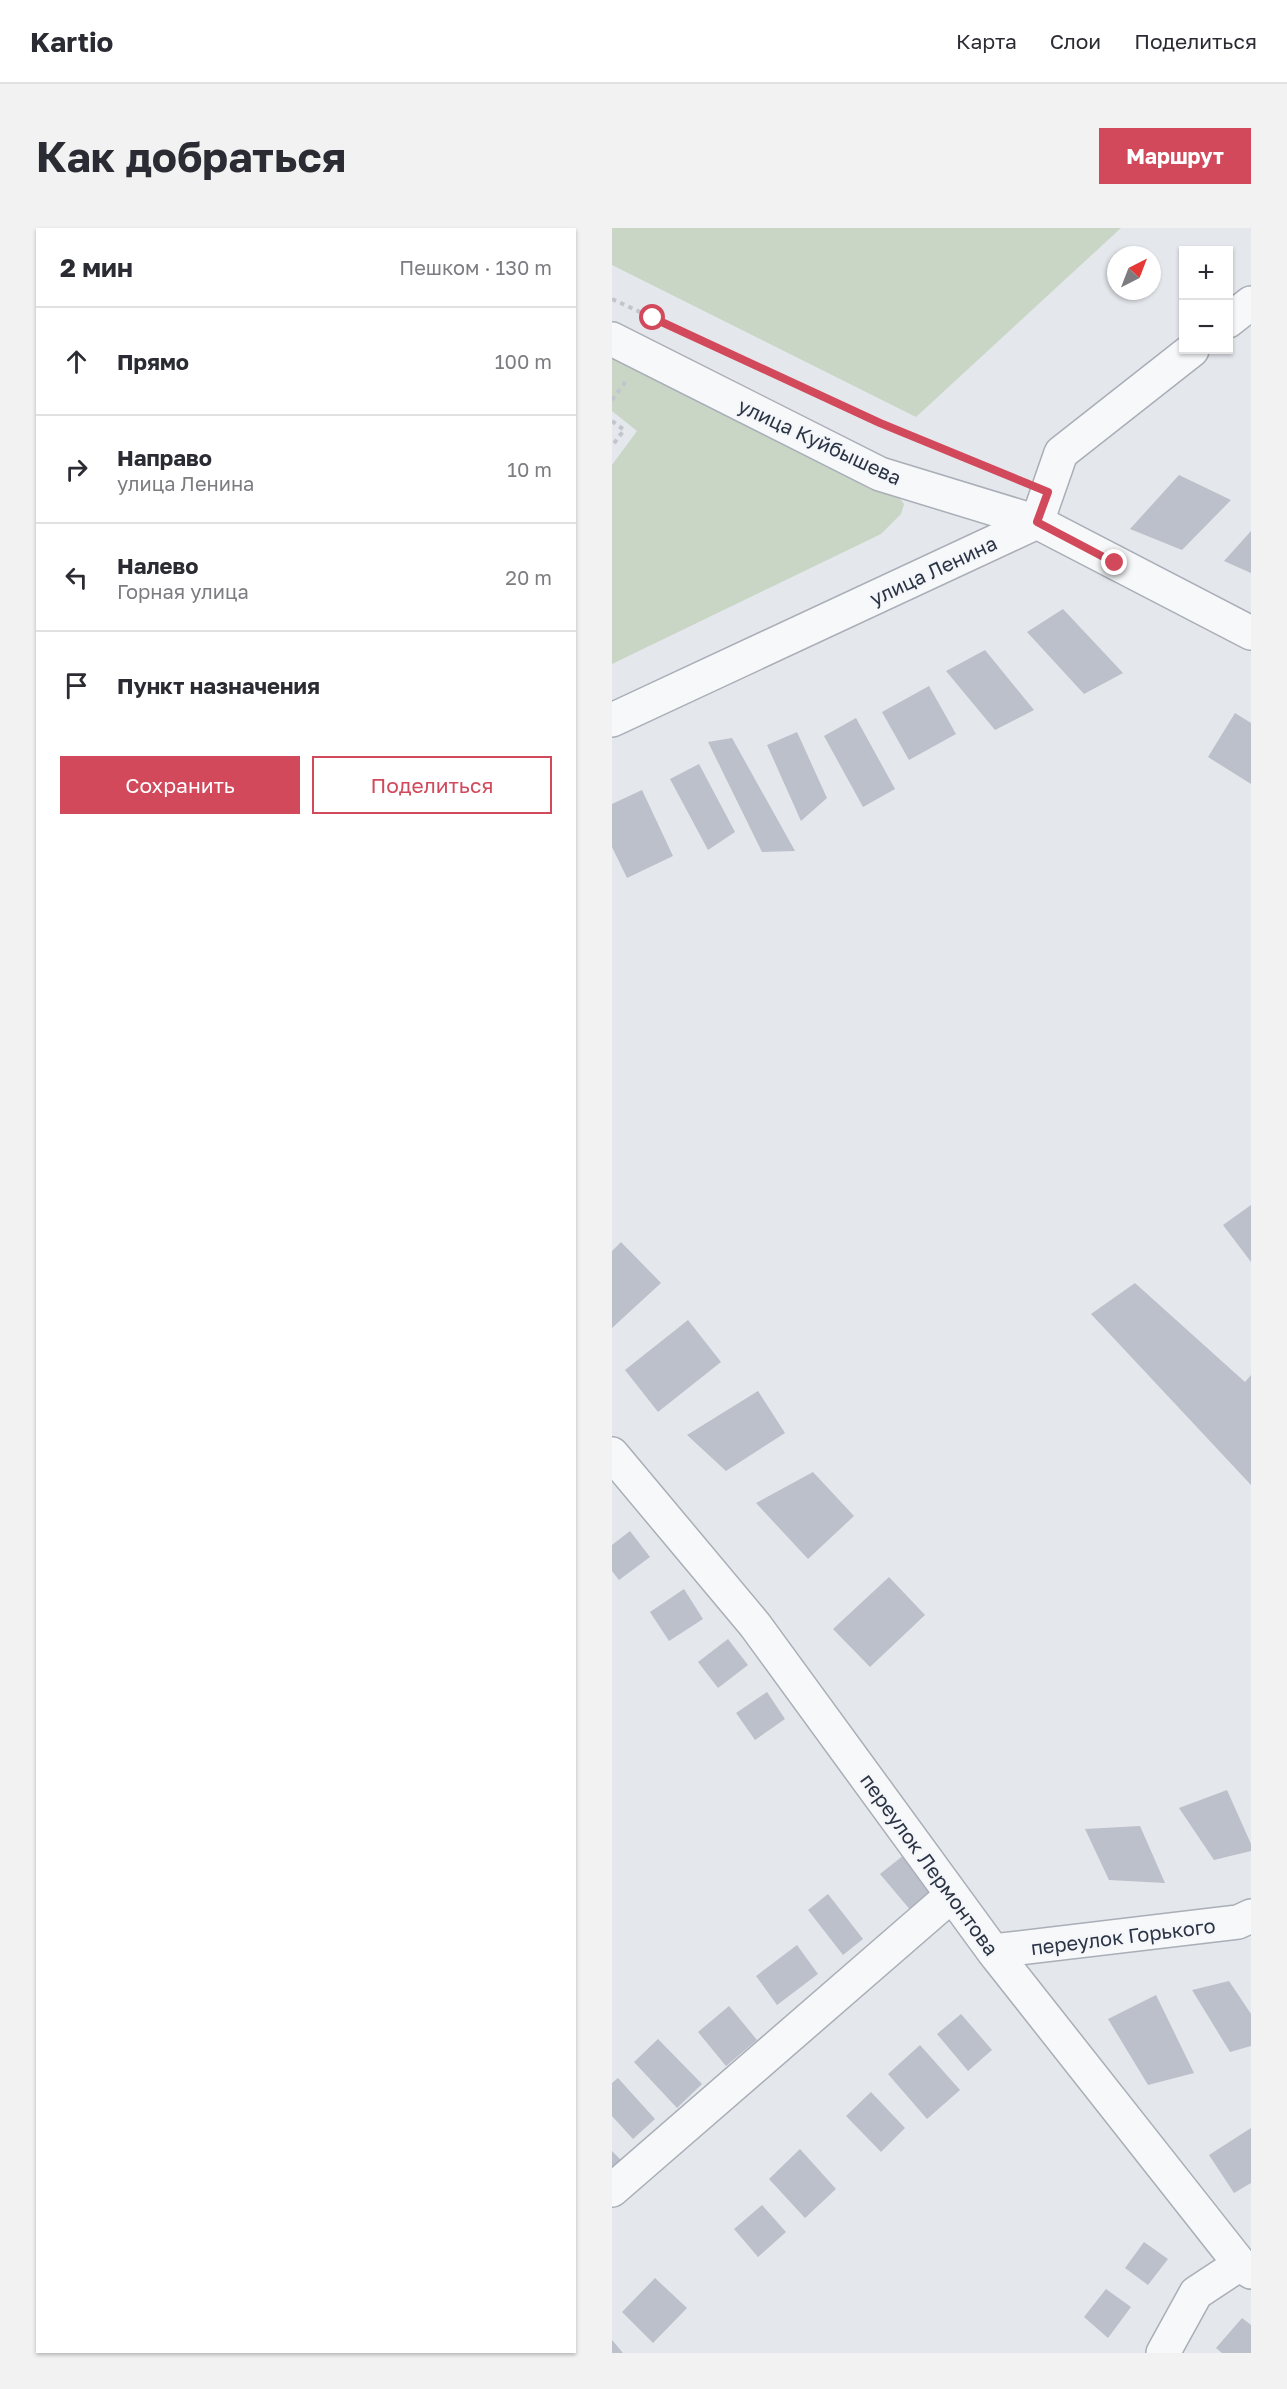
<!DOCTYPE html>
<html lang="ru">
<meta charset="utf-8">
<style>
body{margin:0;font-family:"Golos Text",sans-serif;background:#f2f2f3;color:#2b2b33}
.controls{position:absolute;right:18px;top:18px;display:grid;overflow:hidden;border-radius:0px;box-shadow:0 2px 4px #0004}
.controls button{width:54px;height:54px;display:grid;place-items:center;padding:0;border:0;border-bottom:2px solid #e1e1e2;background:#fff;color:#2b2b33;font:30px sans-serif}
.compass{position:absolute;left:495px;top:18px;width:54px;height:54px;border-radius:50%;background:#fff;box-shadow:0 2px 4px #0004;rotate:42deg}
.stop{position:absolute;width:18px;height:18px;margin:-14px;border:4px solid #d1495b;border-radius:50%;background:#fff}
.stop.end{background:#d1495b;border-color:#fff;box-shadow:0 2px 6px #0008}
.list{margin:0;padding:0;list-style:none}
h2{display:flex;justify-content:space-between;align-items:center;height:78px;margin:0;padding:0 24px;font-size:26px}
h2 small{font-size:20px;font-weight:400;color:#7c7c81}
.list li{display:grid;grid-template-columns:39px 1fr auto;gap:18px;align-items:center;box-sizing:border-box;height:108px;padding:0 24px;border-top:2px solid #e1e1e2}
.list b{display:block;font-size:22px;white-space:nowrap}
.list p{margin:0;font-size:20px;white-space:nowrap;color:#7c7c81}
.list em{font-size:20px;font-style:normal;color:#7c7c81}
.actions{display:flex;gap:12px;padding:18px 24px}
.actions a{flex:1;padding:14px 0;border:2px solid #d1495b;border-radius:0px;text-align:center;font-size:21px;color:#d1495b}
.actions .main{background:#d1495b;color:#fff}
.icon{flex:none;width:33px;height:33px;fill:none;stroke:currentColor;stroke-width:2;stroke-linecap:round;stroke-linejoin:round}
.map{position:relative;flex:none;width:639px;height:2125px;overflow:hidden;border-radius:0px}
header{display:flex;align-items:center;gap:36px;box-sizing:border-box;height:84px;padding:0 30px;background:#fff;border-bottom:2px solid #e1e1e2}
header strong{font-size:28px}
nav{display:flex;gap:33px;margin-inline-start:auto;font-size:21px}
.intro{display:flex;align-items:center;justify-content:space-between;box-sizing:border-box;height:144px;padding:0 36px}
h1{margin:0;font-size:42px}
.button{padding:15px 27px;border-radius:0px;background:#d1495b;color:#fff;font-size:21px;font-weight:700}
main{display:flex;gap:36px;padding:0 36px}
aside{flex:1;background:#fff;border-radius:0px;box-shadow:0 2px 4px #0004}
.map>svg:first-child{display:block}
.green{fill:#c9d6c5}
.building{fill:#bbc0ca}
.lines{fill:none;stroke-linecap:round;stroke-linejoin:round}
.minor-casing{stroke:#a9aeb7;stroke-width:36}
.path{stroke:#c2c5cb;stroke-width:4;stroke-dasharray:4.5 4.5;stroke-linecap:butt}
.minor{stroke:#f7f8fa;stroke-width:33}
.route{stroke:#d1495b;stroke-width:8}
.labels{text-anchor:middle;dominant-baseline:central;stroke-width:4.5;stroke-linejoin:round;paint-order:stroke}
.street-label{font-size:20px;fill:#2b3445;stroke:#f4f6f9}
</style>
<header>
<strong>Kartio</strong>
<nav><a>Карта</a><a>Слои</a><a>Поделиться</a></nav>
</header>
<div class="intro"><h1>Как добраться</h1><a class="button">Маршрут</a></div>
<main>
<aside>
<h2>2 мин<small>Пешком · 130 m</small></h2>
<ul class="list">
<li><svg class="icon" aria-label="ahead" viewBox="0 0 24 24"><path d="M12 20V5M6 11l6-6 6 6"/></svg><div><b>Прямо</b></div><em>100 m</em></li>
<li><svg class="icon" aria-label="right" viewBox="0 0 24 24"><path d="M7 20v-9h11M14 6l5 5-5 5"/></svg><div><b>Направо</b><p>улица Ленина</p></div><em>10 m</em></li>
<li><svg class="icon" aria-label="left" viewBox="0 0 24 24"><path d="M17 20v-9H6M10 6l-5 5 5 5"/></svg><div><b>Налево</b><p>Горная улица</p></div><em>20 m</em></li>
<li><svg class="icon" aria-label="arrive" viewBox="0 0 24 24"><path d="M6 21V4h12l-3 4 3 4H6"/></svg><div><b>Пункт назначения</b></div></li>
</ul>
<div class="actions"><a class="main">Сохранить</a><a>Поделиться</a></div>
</aside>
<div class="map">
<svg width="639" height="2125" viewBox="0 0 639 2125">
<rect width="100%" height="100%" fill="#e4e7ec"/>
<path class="green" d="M0,0H509L304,189L0,37Z
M0,127L286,268L292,276L289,286L269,306L0,436V237L25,203L0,183Z"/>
<path class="building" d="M567,247L619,272L570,322L518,301Z
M639,303V345L612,333Z
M451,381L511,445L472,466L415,404Z
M373,422L422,482L383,502L334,443Z
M317,458L344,506L297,532L270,484Z
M623,485L639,495V556L596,529Z
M244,490L283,561L251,579L212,508Z
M185,504L215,570L189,593L155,517Z
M120,510L183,623L150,624L96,514Z
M87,536L123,604L96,622L58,551Z
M30,562L61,628L15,650L0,619V576Z
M639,977V1034L611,997Z
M9,1014L49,1055L0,1100V1023Z
M523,1055L633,1154L639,1147V1257L479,1086Z
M76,1092L109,1134L46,1184L13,1142Z
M146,1163L173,1205L114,1243L75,1207Z
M201,1244L242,1288L196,1331L144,1275Z
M18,1303L38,1329L7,1352L0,1343V1317Z
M277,1349L313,1387L258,1439L221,1401Z
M72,1361L91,1391L57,1413L38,1384Z
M116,1411L136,1437L106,1460L86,1434Z
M155,1464L173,1491L143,1512L124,1485Z
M615,1562L639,1616V1623L602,1632L567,1580Z
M528,1598L553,1655L497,1652L473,1601Z
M292,1627L323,1664L300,1684L268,1646Z
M216,1666L251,1711L231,1727L196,1682Z
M185,1717L206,1746L165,1777L144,1748Z
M617,1753L639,1786V1818L618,1824L580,1762Z
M544,1767L582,1845L536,1857L496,1791Z
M117,1778L145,1812L114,1838L86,1804Z
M349,1786L380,1822L356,1843L325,1806Z
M46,1811L90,1856L65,1880L22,1834Z
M308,1817L348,1862L315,1891L276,1846Z
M6,1850L43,1891L21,1911L0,1888V1855Z
M259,1864L293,1900L269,1924L234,1888Z
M639,1900V1955L622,1965L597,1927Z
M188,1921L224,1961L193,1990L157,1951Z
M0,1923L9,1932L0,1940Z
M150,1977L174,2004L146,2029L122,2001Z
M532,2014L556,2031L536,2057L513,2040Z
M43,2050L75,2080L41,2115L10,2084Z
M494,2061L519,2079L496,2110L472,2089Z
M630,2090L639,2097V2125H610L604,2120Z
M0,2112L11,2125H0Z"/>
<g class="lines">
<defs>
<path id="minor" d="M616,93L639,75
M0,111L268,246L425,294L639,405
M0,492L425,294L449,225L580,122
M0,1226L143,1397L381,1723L628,2036L639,2044
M381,1723L626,1694L639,1688
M0,1962L340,1667
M551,2125L584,2065L628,2036"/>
</defs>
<use href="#minor" class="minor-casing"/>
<path class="path" d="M0,71L268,195L408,253
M0,172L14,153
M0,193L12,202L0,218"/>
<use href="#minor" class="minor"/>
</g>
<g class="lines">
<path class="route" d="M41,90L268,195L436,264L425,294L503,335"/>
</g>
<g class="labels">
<g class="street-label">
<text transform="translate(208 213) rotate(25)">улица Куйбышева</text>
<text transform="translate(321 342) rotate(-25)">улица Ленина</text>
<text transform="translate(318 1636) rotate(54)">переулок Лермонтова</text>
<text transform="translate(511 1708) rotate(-7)">переулок Горького</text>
</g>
</g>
</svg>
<div class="controls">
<button>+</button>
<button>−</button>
</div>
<svg class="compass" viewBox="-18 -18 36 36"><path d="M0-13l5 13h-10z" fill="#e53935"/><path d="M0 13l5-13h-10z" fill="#7c7c81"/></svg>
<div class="stop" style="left:41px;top:90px"></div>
<div class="stop end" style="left:503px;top:335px"></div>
</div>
</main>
